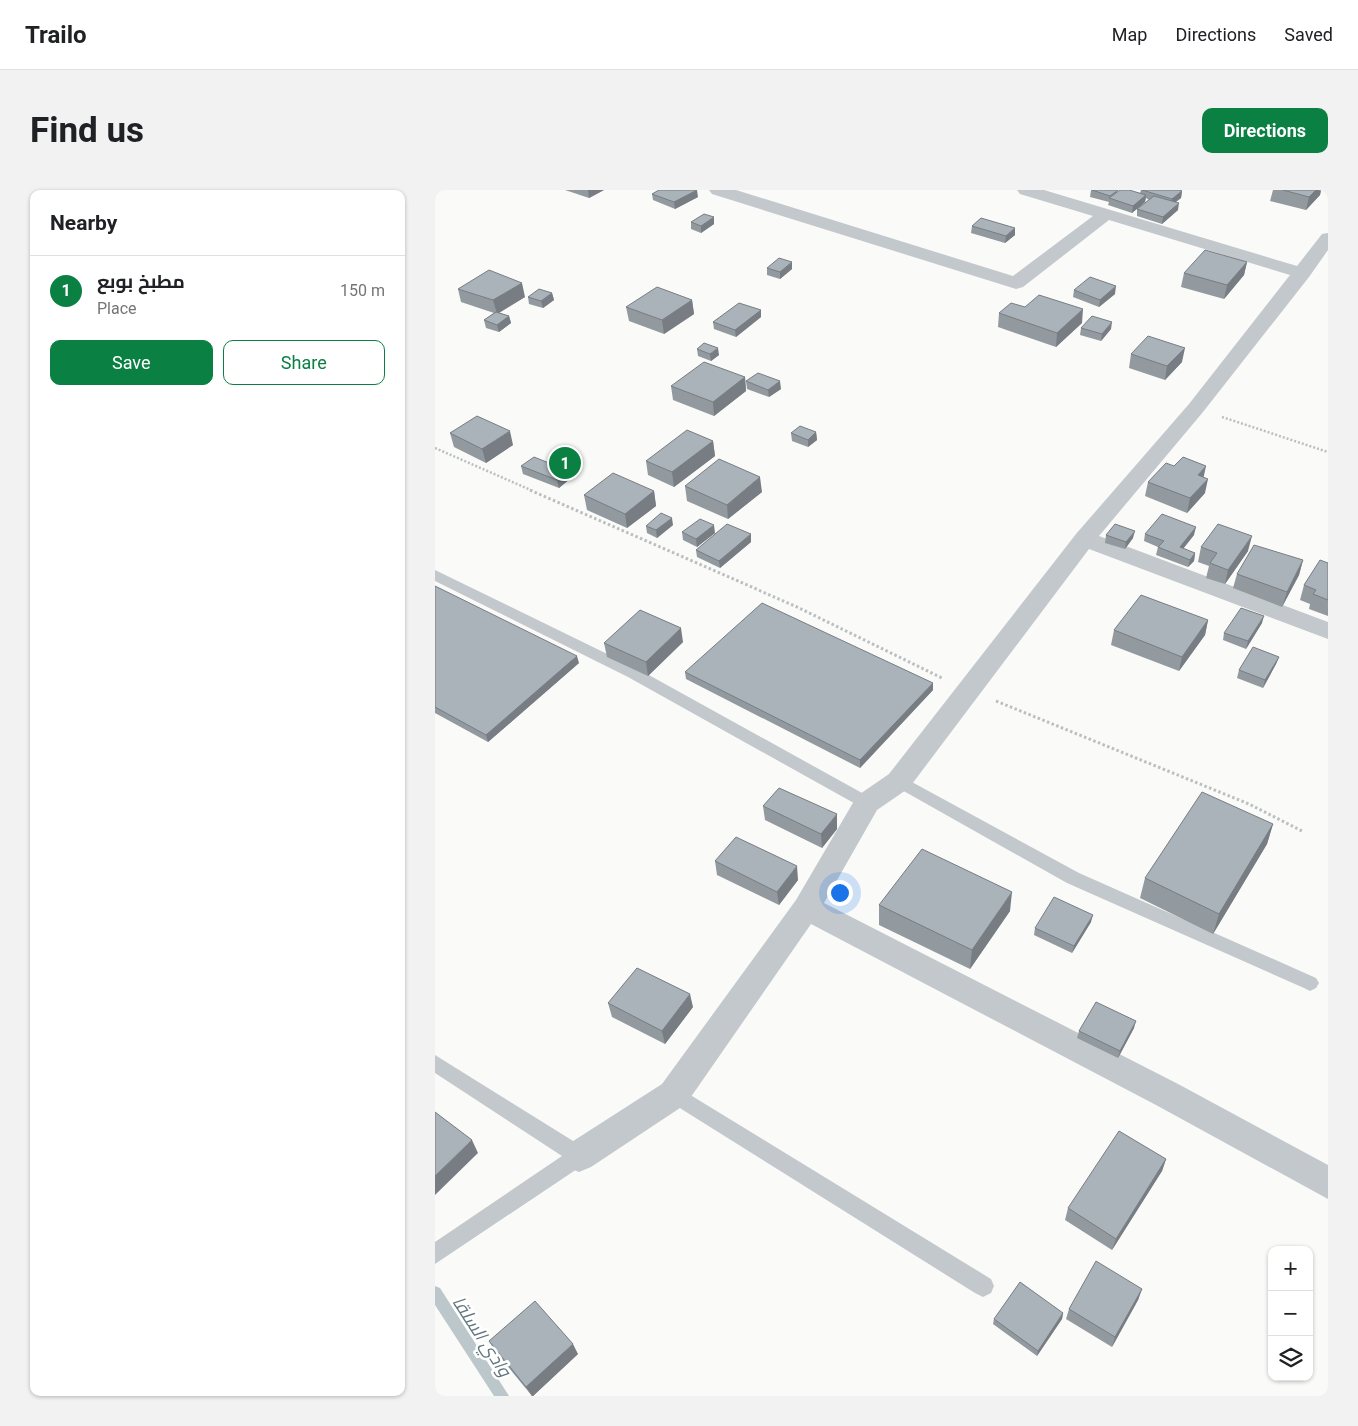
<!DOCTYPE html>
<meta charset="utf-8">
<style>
body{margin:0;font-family:Roboto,Cairo,sans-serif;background:#f2f2f2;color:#202124}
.controls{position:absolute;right:15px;bottom:15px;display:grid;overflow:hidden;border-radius:10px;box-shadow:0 1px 4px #0004}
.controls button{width:45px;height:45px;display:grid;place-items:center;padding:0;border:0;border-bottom:1px solid #e0e0e0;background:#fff;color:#202124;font:25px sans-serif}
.you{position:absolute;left:404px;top:702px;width:18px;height:18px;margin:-12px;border:4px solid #fff;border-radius:50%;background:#1a73e8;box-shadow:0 0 0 8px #1a73e833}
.badge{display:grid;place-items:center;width:32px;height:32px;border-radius:50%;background:#0b8043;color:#fff;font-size:16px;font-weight:700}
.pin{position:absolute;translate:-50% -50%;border:2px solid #fff;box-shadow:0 1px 5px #0006}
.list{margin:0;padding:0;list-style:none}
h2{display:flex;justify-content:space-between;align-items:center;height:65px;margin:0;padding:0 20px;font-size:21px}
h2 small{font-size:16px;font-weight:400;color:#757577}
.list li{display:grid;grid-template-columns:32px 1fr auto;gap:15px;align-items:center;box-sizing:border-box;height:70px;padding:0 20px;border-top:1px solid #e0e0e0}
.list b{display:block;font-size:19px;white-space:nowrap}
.list p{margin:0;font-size:16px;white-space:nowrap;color:#757577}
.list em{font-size:16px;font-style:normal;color:#757577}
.actions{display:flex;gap:10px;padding:15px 20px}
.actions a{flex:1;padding:11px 0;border:1px solid #0b8043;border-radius:10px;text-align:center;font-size:18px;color:#0b8043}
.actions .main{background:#0b8043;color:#fff}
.icon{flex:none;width:28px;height:28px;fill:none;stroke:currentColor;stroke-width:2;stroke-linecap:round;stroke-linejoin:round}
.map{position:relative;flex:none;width:893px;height:1206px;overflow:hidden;border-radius:10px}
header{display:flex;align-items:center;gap:30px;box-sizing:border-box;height:70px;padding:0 25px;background:#fff;border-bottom:1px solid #e0e0e0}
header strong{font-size:24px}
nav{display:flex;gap:28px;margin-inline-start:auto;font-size:18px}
.intro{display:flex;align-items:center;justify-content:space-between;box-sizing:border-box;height:120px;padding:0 30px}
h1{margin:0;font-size:35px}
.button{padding:12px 22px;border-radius:10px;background:#0b8043;color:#fff;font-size:18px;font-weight:700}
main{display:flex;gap:30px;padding:0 30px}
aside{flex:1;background:#fff;border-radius:10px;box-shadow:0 1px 4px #0004}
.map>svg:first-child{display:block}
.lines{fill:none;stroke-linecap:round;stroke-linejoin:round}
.stream{fill:#bbc7cb;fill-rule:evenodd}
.path-far1{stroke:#bbbfc2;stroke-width:2.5;stroke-dasharray:2 2;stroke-linecap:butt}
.path{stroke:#bbbfc2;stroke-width:3;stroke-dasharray:2.5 2.5;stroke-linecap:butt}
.lane{fill:#c3c8cc;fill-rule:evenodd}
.street{fill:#c3c8cc;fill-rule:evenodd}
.wall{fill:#929a9f}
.shaded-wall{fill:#777d82}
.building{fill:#aab3b9;stroke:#777d82}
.labels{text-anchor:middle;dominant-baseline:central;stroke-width:5;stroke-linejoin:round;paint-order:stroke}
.near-water-label{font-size:18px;font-style:italic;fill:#60757c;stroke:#fff}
</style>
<header>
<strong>Trailo</strong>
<nav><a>Map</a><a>Directions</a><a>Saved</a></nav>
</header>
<div class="intro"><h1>Find us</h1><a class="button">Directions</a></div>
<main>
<aside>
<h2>Nearby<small></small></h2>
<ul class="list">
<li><span class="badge">1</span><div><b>مطبخ بوبع</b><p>Place</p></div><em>150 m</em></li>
</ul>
<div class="actions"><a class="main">Save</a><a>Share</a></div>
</aside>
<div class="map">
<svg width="893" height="1206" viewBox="0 0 893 1206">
<rect width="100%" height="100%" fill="#fafaf8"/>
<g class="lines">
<path class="stream" d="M0,1096L5,1098L74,1206H59L0,1115Z"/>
<path class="path-far1" d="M787,227L893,262
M0,258L98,301"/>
<path class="path" d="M95,300L360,416L507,488
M561,511L814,614L867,641"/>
<path class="lane" d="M0,380L203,479L438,609L440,613L438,617L432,619L426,617L193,487L0,391Z
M464,585L644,683L881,788L884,793L881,798L875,801L869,798L632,693L458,595L456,591L458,587Z
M0,865L151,959L154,966L151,973L0,1074V1052L127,966L0,883Z
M239,895L556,1089L559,1096L556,1103L548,1107L540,1103L232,910L229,904L232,898Z"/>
<path class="street" d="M274,0H301L578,86L658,26L585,4L582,0H609L862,76L887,44L893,43V60L874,87L768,222L664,346L893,432V449L654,359L474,598L442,620L389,713L745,895L893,975V1009L721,915L376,734L251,914L156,977L144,982L132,977L127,966L132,955L227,894L361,710L422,606L454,584L641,344L754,214L855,85L674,30L588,97L581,99L277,4Z"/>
</g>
<path class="wall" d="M130,0H169L154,8Z
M656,0L705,3L706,0L747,1L746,8L740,12L743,20L727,34L702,26V19L714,10L711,8L710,12L697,23L673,15L674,12L655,7Z
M838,0H886L885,5L871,20L835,11Z
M217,4L263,7L240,19L218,10Z
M256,32L279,34L266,43L256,39Z
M537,36L580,38V45L570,53L536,43Z
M357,72V79L345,89L332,85V78Z
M812,72L809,85L789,109L746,97L749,83Z
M23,99L90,107L64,123L74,126L76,133L64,142L51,138L49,130L59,123L26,112Z
M639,100L680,104L664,117L638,107Z
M117,103L119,110L108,118L94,114L93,107Z
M257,110L259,124L229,144L194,131L191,117Z
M326,120V127L301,147L279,139L278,132Z
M564,123L647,133L621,157L563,137Z
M646,138L676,139L666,151L645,145Z
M262,159L284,165L276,171L263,166Z
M696,164L747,172L730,190L694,178Z
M310,187L311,201L279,226L238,210L236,196Z
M311,191L346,199L334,207L312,199Z
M381,242L382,250L373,257L357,251L356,243Z
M15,243L78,255L51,273L19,257Z
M278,251L280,266L239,297L213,285L211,271Z
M86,276L136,288L124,298L88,284Z
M769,287L770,303L752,323L710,306L713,292Z
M250,296L327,302L293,329L252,311Z
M219,301L221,316L192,338L152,320L149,305Z
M238,335L222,348L212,343L211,336Z
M247,342L280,343L262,357L248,350Z
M316,344V352L285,378L262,367L261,360Z
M710,344L759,345L748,359L760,363L759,371L753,377L721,365L723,357L709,351Z
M671,345L698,348L690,359L670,353Z
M766,357L813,361L790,394L771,388L774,376L763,372Z
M868,370L864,385L847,417L798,398L802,384Z
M893,373V426L874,419L875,414L865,410L869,395Z
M0,396L144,473L53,552L0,523Z
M773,430L770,445L744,481L676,455L679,440Z
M827,433L811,459L788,450L789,443Z
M248,452L213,486L172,467L169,453Z
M844,467L841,474L828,498L802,488L804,480Z
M250,482L498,500L425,578L251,489Z
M328,616L402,639L387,658L330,630Z
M838,634L832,654L778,744L705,708L710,688Z
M280,671L363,690L344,715L282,685Z
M444,715L575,721L535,779L444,735Z
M656,732L637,763L599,745L600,738Z
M173,813L258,817L230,854L177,827Z
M699,838L683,868L642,848L644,841Z
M731,969L727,981L677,1060L630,1030L633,1018Z
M707,1099L703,1110L677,1157L631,1129L634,1119Z
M628,1123L627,1129L602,1166L558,1134L559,1129Z
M54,1151L143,1164L98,1206H97L60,1161Z"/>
<path class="shaded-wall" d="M153,0H169L154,8Z
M262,0L263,7L240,19L239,12Z
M881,0H886L885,5L871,20L874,7Z
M747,1L746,8L736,16L737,9Z
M711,5L710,12L697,23L698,16Z
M744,13L743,20L727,34L728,27Z
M279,27V34L266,43V36Z
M580,38V45L570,53L571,46Z
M357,72V79L345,89V82Z
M812,72L809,85L789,109L792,95Z
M87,93L90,107L62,124L58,110Z
M681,96L680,104L664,117L665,110Z
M117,103L119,110L108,118L106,111Z
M257,110L259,124L229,144L227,130Z
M648,119L647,133L621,157L622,143Z
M326,120V127L301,147L300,140Z
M74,126L76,133L64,142L62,135Z
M677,132L676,139L666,151L667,144Z
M283,158L284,165L276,171L275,164Z
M750,158L747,172L730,190L732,176Z
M310,187L311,201L279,226L278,212Z
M345,191L346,199L334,207L333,200Z
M75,241L78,255L51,273L47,259Z
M381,242L382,250L373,257V250Z
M278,251L280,266L239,297L237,282Z
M771,276L768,290L763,285Z
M134,281L136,288L124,298L122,290Z
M325,287L327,302L293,329L292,315Z
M773,289L770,303L752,323L755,308Z
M219,301L221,316L192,338L190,324Z
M237,328L238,335L222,348L221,340Z
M279,335L280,343L262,357L261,349Z
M761,337L759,345L743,365L745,357Z
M700,341L698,348L690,359L691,352Z
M316,344V352L285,378L284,371Z
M817,346L813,361L790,394L793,380Z
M760,363L759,371L753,377L755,370Z
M868,370L864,385L847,417L852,402Z
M829,426L827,433L811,459L813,451Z
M773,430L770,445L744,481L747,467Z
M246,438L248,452L213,486L211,472Z
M142,466L144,473L53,552L51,545Z
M844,467L841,474L828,498L830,490Z
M498,493V500L425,578V570Z
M402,624V639L387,658L386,644Z
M838,634L832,654L778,744L784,724Z
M362,676L363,690L344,715L342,702Z
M577,702L575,721L535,779L537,760Z
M658,725L656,732L637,763L639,756Z
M255,804L258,817L230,854L227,841Z
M701,831L699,838L683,868L685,861Z
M37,950L43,963L0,1005V986Z
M731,969L727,981L677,1060L681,1049Z
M707,1099L703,1110L677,1157L680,1147Z
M628,1123L627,1129L602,1166L603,1161Z
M138,1154L143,1164L98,1206H97L91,1197Z"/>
<path class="building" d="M224,0H262L239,12L217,4Z
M657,0H683L675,6Z
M685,0H694L711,5L698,16L674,8Z
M707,0H744L747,1L737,9Z
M848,0H881L874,7Z
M719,6L744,13L728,27L702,19Z
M269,24L279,27L266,36L256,32Z
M546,28L580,38L571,46L537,36Z
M770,60L812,72L792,95L749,83Z
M344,68L357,72L345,82L332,78Z
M54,80L87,93L58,110L23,99Z
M655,87L681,96L665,110L639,100Z
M222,97L257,110L227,130L191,117Z
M104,99L117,103L106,111L93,107Z
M604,105L648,119L622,143L564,123L576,113L590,117Z
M304,113L326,120L300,140L278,132Z
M61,122L74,126L62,135L49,130Z
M657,126L677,132L667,144L646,138Z
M713,146L750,158L732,176L696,164Z
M269,153L283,158L275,164L262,159Z
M269,172L310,187L278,212L236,196Z
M323,183L345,191L333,200L311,191Z
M42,226L75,241L47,259L15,243Z
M365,236L381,242L373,250L356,243Z
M252,240L278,251L237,282L211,271Z
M99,267L134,281L122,290L86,276Z
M748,267L771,276L763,285L773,289L755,308L713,292L731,273L739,276Z
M284,269L325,287L292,315L250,296Z
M178,283L219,301L190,324L149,305Z
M226,323L237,328L221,340L211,336Z
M727,324L761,337L745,357L760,363L755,370L723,357L729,351L710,344Z
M265,329L279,335L261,349L247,342Z
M292,334L316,344L284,371L261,360Z
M680,334L700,341L691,352L671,345Z
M783,334L817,346L793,380L775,373L782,363L766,357Z
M819,355L868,370L852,402L802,384Z
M885,370L893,373V410L878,404L881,400L869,395Z
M0,396L142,466L51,545L0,517Z
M706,405L773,430L747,467L679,440Z
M327,413L498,493L425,570L250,482Z
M806,418L829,426L813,451L789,443Z
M205,420L246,438L211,472L169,453Z
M818,457L844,467L830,490L804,480Z
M344,598L402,624L386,644L328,616Z
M767,602L838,634L784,724L710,688Z
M301,647L362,676L342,702L280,671Z
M487,659L577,702L537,760L444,715Z
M619,707L658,725L639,756L600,738Z
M202,778L255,804L227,841L173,813Z
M661,812L701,831L685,861L644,841Z
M0,922L37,950L0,986Z
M684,941L731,969L681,1049L633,1018Z
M661,1071L707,1099L680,1147L634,1119Z
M585,1092L628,1123L603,1161L559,1129Z
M100,1111L138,1154L91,1197L54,1151Z"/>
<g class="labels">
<g class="near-water-label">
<text transform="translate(47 1146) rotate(57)">وادي السلقا</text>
</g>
</g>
</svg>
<div class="controls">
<button>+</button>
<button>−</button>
<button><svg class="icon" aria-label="layers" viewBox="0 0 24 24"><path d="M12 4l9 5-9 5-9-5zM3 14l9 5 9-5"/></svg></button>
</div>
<div class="you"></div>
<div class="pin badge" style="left:130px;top:273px">1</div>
</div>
</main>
